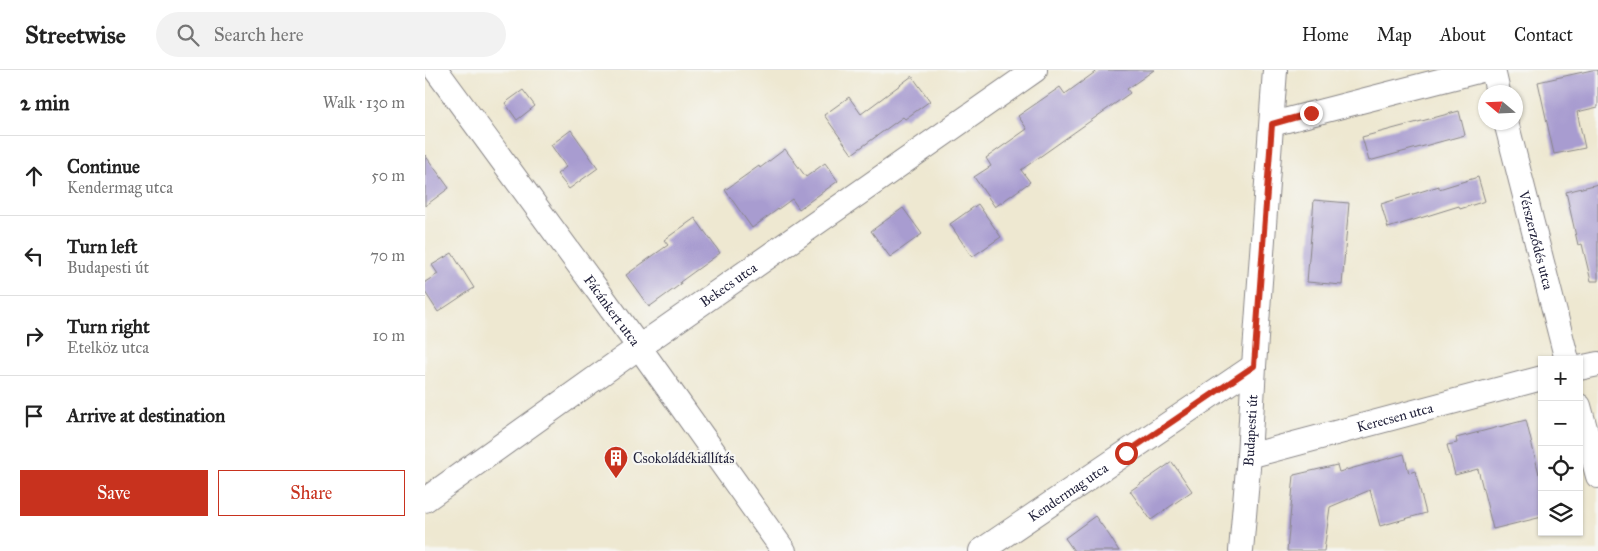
<!DOCTYPE html>
<meta charset="utf-8">
<style>
body{margin:0;font-family:"IM FELL Great Primer",serif;background:#f2f2f2;color:#222}
.controls{position:absolute;right:15px;bottom:15px;display:grid;overflow:hidden;border-radius:0px;box-shadow:0 1px 4px #0004}
.controls button{width:45px;height:45px;display:grid;place-items:center;padding:0;border:0;border-bottom:1px solid #e0e0e0;background:#fff;color:#222;font:25px sans-serif}
.compass{position:absolute;left:1053px;top:15px;width:45px;height:45px;border-radius:50%;background:#fff;box-shadow:0 1px 4px #0004;rotate:289deg}
.stop{position:absolute;width:15px;height:15px;margin:-11px;border:4px solid #c8321e;border-radius:50%;background:#fff}
.stop.end{background:#c8321e;border-color:#fff;box-shadow:0 1px 5px #0008}
.list{margin:0;padding:0;list-style:none}
h2{display:flex;justify-content:space-between;align-items:center;height:65px;margin:0;padding:0 20px;font-size:21px}
h2 small{font-size:16px;font-weight:400;color:#767676}
.list li{display:grid;grid-template-columns:32px 1fr auto;gap:15px;align-items:center;box-sizing:border-box;height:80px;padding:0 20px;border-top:1px solid #e0e0e0}
.list b{display:block;font-size:19px;white-space:nowrap}
.list p{margin:0;font-size:16px;white-space:nowrap;color:#767676}
.list em{font-size:16px;font-style:normal;color:#767676}
.actions{display:flex;gap:10px;padding:15px 20px}
.actions a{flex:1;padding:11px 0;border:1px solid #c8321e;border-radius:0px;text-align:center;font-size:18px;color:#c8321e}
.actions .main{background:#c8321e;color:#fff}
.icon{flex:none;width:28px;height:28px;fill:none;stroke:currentColor;stroke-width:2;stroke-linecap:round;stroke-linejoin:round}
.map{position:relative;flex:none;width:1173px;height:481px;overflow:hidden}
header{display:flex;align-items:center;gap:30px;box-sizing:border-box;height:70px;padding:0 25px;background:#fff;border-bottom:1px solid #e0e0e0}
header strong{font-size:24px}
nav{display:flex;gap:28px;margin-inline-start:auto;font-size:18px}
.search{width:350px;height:45px;background:#f2f2f2;display:flex;align-items:center;gap:12px;box-sizing:border-box;padding:0 18px;border-radius:28px;color:#767676;font-size:19px}
main{display:flex}
aside{flex:1;background:#fff}
.map>svg:first-child{display:block}
.building{fill:#a89cd0}
.lines{fill:none;stroke-linecap:round;stroke-linejoin:round}
.street-casing{stroke:#888586;stroke-width:26}
.street{stroke:#fff;stroke-width:24}
.route{stroke:#c8321e;stroke-width:6}
.labels{text-anchor:middle;dominant-baseline:central;stroke-width:4.5;stroke-linejoin:round;paint-order:stroke}
.street-label{font-size:14px;fill:#22223b;stroke:#f6f6f2}
.poi-label{font-size:14px;fill:#22223b;stroke:#f6f6f2;text-anchor:start}
</style>
<header>
<strong>Streetwise</strong>
<div class="search"><svg class="icon" aria-label="search" viewBox="0 0 24 24"><circle cx="10" cy="10" r="6"/><path d="M15 15l6 6"/></svg>Search here</div>
<nav><a>Home</a><a>Map</a><a>About</a><a>Contact</a></nav>
</header>
<main>
<aside>
<h2>2 min<small>Walk · 130 m</small></h2>
<ul class="list">
<li><svg class="icon" aria-label="ahead" viewBox="0 0 24 24"><path d="M12 20V5M6 11l6-6 6 6"/></svg><div><b>Continue</b><p>Kendermag utca</p></div><em>50 m</em></li>
<li><svg class="icon" aria-label="left" viewBox="0 0 24 24"><path d="M17 20v-9H6M10 6l-5 5 5 5"/></svg><div><b>Turn left</b><p>Budapesti út</p></div><em>70 m</em></li>
<li><svg class="icon" aria-label="right" viewBox="0 0 24 24"><path d="M7 20v-9h11M14 6l5 5-5 5"/></svg><div><b>Turn right</b><p>Etelköz utca</p></div><em>10 m</em></li>
<li><svg class="icon" aria-label="arrive" viewBox="0 0 24 24"><path d="M6 21V4h12l-3 4 3 4H6"/></svg><div><b>Arrive at destination</b></div></li>
</ul>
<div class="actions"><a class="main">Save</a><a>Share</a></div>
</aside>
<div class="map">
<svg width="1173" height="481" viewBox="0 0 1173 481">
<rect width="100%" height="100%" fill="#f6f6f2"/>
<filter id="ink" filterUnits="userSpaceOnUse"><feTurbulence type="fractalNoise" baseFrequency=".02" numOctaves="2"/><feDisplacementMap in="SourceGraphic" scale="10" xChannelSelector="R" yChannelSelector="G"/><feConvolveMatrix kernelMatrix="1 2 1 2 8 2 1 2 1" color-interpolation-filters="sRGB"/></filter>
<filter id="wash" filterUnits="userSpaceOnUse"><feTurbulence type="fractalNoise" baseFrequency=".0096" numOctaves="4" result="noise"/><feDisplacementMap in="SourceGraphic" scale="20" xChannelSelector="R" yChannelSelector="G"/><feGaussianBlur stdDeviation="1.12" result="paint"/><feColorMatrix in="noise" values="0 0 0 0 0 0 0 0 0 0 0 0 0 0 0 0 0 1.4 0 .05"/><feComposite in="paint" operator="in"/></filter>
<g filter="url(#wash)">
<rect width="100%" height="100%" fill="#eee8d1"/>
<g id="blocks">
<path class="building" d="M673,0H729L702,19L705,23L596,100L605,112L570,137L549,107L566,96L561,88L602,59L593,46L635,17L640,24Z
M1167,0H1173V37L1152,42L1160,78L1129,84L1113,12Z
M487,6L505,31L480,49L478,47L427,84L399,45L424,27L436,44Z
M98,20L110,36L92,50L80,33Z
M1034,41L1040,65L944,91L937,67Z
M146,60L173,98L144,119L132,104L141,97L126,75Z
M360,79L381,107L400,93L413,111L374,139L367,129L327,158L300,120L334,96L335,98Z
M0,85L24,118L0,136Z
M1053,107L1060,131L1035,139L1034,136L963,158L956,134L1014,116V119Z
M1173,114V211H1166L1157,174L1153,175L1141,122Z
M889,130L924,133L917,215L882,212Z
M553,134L576,167L547,187L525,154Z
M478,138L497,164L465,187L446,161Z
M270,148L295,183L255,212L256,214L224,237L201,205L243,175L239,170Z
M27,183L49,218L13,242L0,222V212L13,204L7,195Z
M1101,350L1114,404L1117,403V447L1068,459L1053,399L1030,405L1022,375L1032,373L1031,368Z
M979,384L984,403L990,401L1001,443L955,456L945,420L905,437L899,481H862L869,405L912,395L914,402Z
M747,392L767,421L726,450L705,421Z
M670,446L684,465L694,481H649L640,468Z"/>
</g>
</g>
<g filter="url(#ink)">
<use href="#blocks" fill-opacity="0" stroke="#888586" stroke-width="1"/>
<g class="lines">
<defs>
<g id="street">
<path id="s1" d="M11,0L214,277L359,481"/>
<path d="M1068,0L1073,22"/>
<path id="s2" d="M1081,52L1142,290"/>
<path d="M847,54L1057,0"/>
<path d="M1154,298L1173,294"/>
<path d="M1154,336L1173,406"/>
<path id="s3" d="M824,386L1117,308"/>
<path id="s4" d="M0,430L214,277L610,0"/>
<path id="s5" d="M556,481L829,296"/>
<path id="s6" d="M816,481L824,386L829,296L850,0"/>
</g>
</defs>
<use href="#street" class="street-casing"/>
<use href="#street" class="street"/>
</g>
</g>
<g class="lines" filter="url(#ink)">
<path class="route" d="M701,383L829,296L847,54L886,43"/>
</g>
<defs>
<symbol id="building-pin" viewBox="-11 -11 22 30"><path d="M0 17L-7.5 6A9.5 9.5 0 1 1 7.5 6Z" fill="#c8321e" stroke="#f6f6f2"/><path d="M-4-6H4V6H1V3H-1V6H-4ZM-2.5-4.3h1.7v1.8h-1.7ZM.8-4.3h1.7v1.8H.8ZM-2.5-1h1.7V.8h-1.7ZM.8-1h1.7V.8H.8Z" fill="#fff"/></symbol>
</defs>
<g fill-rule="evenodd">
<use href="#building-pin" x="177" y="374" width="28" height="38"/>
</g>
<g class="labels">
<g class="street-label">
<text stroke="none"><textPath href="#s2" startOffset="122">Vérszerződés utca</textPath></text>
<text stroke="none"><textPath href="#s4" startOffset="372">Bekecs utca</textPath></text>
<text stroke="none"><textPath href="#s1" startOffset="298">Fácánkert utca</textPath></text>
<text stroke="none"><textPath href="#s3" startOffset="151">Kerecsen utca</textPath></text>
<text stroke="none"><textPath href="#s6" startOffset="121">Budapesti út</textPath></text>
<text stroke="none"><textPath href="#s5" startOffset="105">Kendermag utca</textPath></text>
</g>
<g class="poi-label">
<text x="208" y="388">Csokoládékiállítás</text>
</g>
</g>
</svg>
<div class="controls">
<button>+</button>
<button>−</button>
<button><svg class="icon" aria-label="locate" viewBox="0 0 24 24"><circle cx="12" cy="12" r="6"/><path d="M12 2v4M12 18v4M2 12h4M18 12h4"/></svg></button>
<button><svg class="icon" aria-label="layers" viewBox="0 0 24 24"><path d="M12 4l9 5-9 5-9-5zM3 14l9 5 9-5"/></svg></button>
</div>
<svg class="compass" viewBox="-18 -18 36 36"><path d="M0-13l5 13h-10z" fill="#e53935"/><path d="M0 13l5-13h-10z" fill="#767676"/></svg>
<div class="stop" style="left:701px;top:383px"></div>
<div class="stop end" style="left:886px;top:43px"></div>
</div>
</main>
